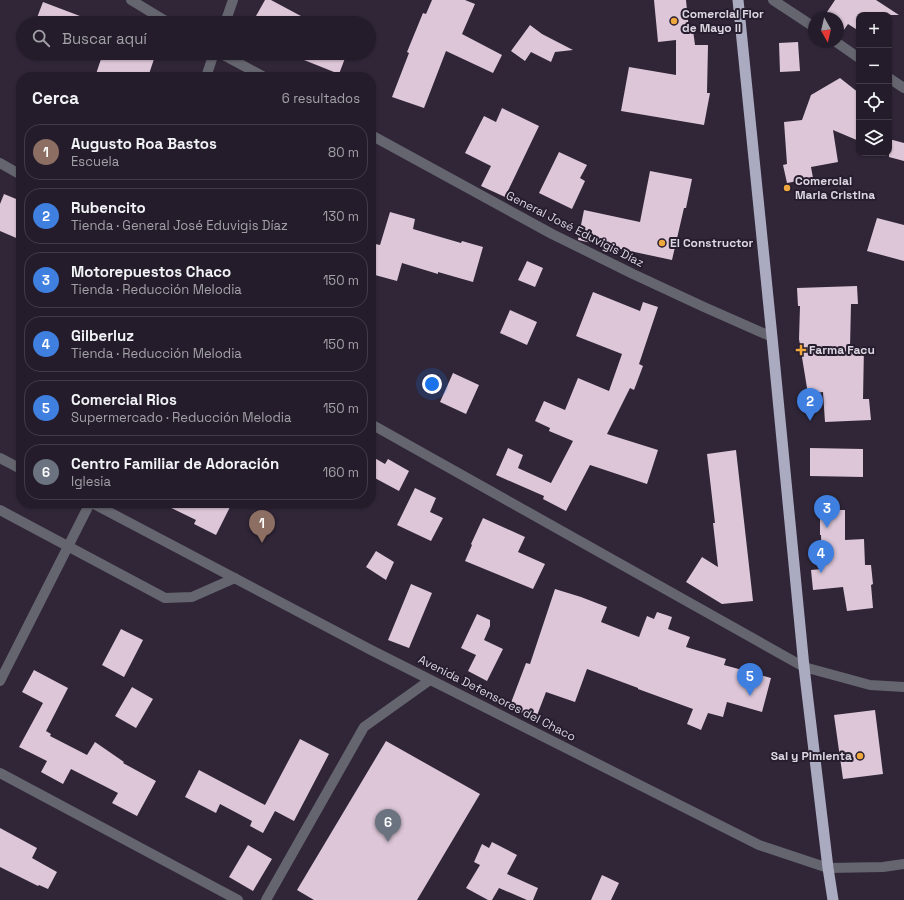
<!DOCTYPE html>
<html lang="es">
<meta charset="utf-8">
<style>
body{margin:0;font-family:"Space Grotesk",sans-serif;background:#302936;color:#f1f3f6}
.controls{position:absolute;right:12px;top:12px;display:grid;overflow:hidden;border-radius:8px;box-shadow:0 1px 3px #0004}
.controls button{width:36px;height:36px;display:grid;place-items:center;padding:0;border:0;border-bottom:1px solid #413a47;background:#241c2a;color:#f1f3f6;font:20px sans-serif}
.compass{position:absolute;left:808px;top:12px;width:36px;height:36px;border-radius:50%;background:#241c2a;box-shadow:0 1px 3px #0004;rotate:172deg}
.you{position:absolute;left:432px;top:384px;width:14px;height:14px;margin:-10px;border:3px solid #fff;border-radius:50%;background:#1a73e8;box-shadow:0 0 0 6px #1a73e833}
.badge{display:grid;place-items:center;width:26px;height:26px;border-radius:50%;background:#0b8043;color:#fff;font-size:13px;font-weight:700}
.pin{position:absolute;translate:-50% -33px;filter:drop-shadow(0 1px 2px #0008)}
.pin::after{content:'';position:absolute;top:21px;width:14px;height:12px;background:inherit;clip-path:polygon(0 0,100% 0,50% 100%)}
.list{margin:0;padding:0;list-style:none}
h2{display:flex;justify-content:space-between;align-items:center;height:52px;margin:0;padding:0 16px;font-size:17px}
h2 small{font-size:13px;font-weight:400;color:#a3a1a8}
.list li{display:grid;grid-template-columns:26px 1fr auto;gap:12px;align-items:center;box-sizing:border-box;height:56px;margin:0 8px 8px;padding:0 8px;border:1px solid #413a47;border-radius:16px}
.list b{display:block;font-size:15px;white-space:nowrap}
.list p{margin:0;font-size:13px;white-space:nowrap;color:#a3a1a8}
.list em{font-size:13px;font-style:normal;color:#a3a1a8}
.icon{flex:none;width:22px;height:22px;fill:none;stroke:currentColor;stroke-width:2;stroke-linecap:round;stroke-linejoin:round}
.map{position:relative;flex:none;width:904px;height:900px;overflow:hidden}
.search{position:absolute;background:#241c2a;box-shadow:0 1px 3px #0004;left:16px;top:16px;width:360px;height:44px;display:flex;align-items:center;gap:10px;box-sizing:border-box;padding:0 14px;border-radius:22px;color:#a3a1a8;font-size:15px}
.panel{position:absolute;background:#241c2a;box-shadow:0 1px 3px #0004;left:16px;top:72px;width:360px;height:436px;border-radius:16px}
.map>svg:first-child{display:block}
.building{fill:#dcc6d7}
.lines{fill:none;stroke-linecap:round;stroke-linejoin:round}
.minor{stroke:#65656f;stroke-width:10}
.trunk{stroke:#aaaac0;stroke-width:11}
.poi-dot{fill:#efa73e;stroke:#261d2e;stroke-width:1.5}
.labels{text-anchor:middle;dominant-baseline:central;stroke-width:4;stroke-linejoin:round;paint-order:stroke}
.poi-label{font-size:12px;font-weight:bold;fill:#dcd6e1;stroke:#261d2e;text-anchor:start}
.street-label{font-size:12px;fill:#dcd6e1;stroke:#261d2e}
</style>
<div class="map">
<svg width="904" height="900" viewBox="0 0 904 900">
<rect width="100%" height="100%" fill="#302638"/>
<path class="building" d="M265,0H271L314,23H252Z
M432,0H465L475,4L462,34L502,55L493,73L446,51L424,108L392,97L409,53L407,52L423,13L426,14Z
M654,0H686L689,31L693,30L695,45H708L707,93H710L704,125L621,111L629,67L676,75V40L658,42Z
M835,0H876L899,15H859V31L848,24L839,37L838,36V18H823Z
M43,2L93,21V23H35Z
M530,25L542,34L573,50L555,52L551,62L531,52L525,61L511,51Z
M798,42L800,71L780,72L779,43Z
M103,53H156L148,77H95Z
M289,53H347L339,74L289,54Z
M840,78L859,93V141L833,130L838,162L811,167L813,178L787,183L783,165L787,164L784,122L802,120L811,95Z
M502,108L539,126L505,197L481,186L491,166L465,153L484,116L496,122Z
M889,139L904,143V161L889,157Z
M559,152L587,165L580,178L585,181L572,209L539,193Z
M650,171L692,179L686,208H684L672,260L578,240L584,210L640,222Z
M4,194L21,201V240L0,231V204Z
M390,212L415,219L413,229L461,243L462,241L483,247L473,282L438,272V274L402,263L397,281L375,275V274L371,272V243L380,245Z
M877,218L904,225V261L867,251Z
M527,261L543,268L535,287L518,280Z
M857,286L858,304H851L850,347H864L863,399H869L871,420L825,422L823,392L808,394L799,339L800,306H798L797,288Z
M593,292L640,311L643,302L658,307L639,364L643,366L634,390L630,388L607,434L658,450L647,484L590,465L566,511L543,499L544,496L496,475L508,448L523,455L518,468L551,483L573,441L549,431L550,428L535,421L544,401L565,410L578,378L609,391L622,354L576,336Z
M510,310L537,322L527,345L500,333Z
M453,373L479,385L466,414L440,402Z
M810,448L863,449V477L810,476Z
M736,450L753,601L722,604L686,582L702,557L718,567L713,523H715L707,454Z
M371,456L385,464L388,459L409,471L399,491L371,476Z
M415,488L436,498L430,512L443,518L431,541L397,525Z
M161,503H232L216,535L194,524L196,520Z
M820,510H845V540L864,539L865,565H871L873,584L871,585L873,608L847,611L843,587L813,590L811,570L822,569L821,535H820Z
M483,518L525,537L518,552L545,564L533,589L465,561L472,545L471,544Z
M376,551L394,562L386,580L366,567Z
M411,584L432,593L409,648L388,640Z
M555,589L581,597L607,607L601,622L639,637L647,616L654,619L657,612L672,617L668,629L690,637L686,647L726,659L724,665L771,678L762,712L727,702L723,717L708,713L701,730L687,724L693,709L638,689V688L587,669L575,702L546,692L536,718L509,708L526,663L530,664Z
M477,614L490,620V626L484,640L503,649L487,681L468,671L476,655L461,648Z
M121,629L143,640L124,677L102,665Z
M34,670L68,688L46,731L51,734L50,736L87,755L95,742L124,762L123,763L156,781L137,816L112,803L118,793L71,769L63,784L41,772L47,761L19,747L43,703L22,692Z
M132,687L153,699L136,728L115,716Z
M875,710L883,774L843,779L834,715Z
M300,739L329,754L294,821L275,811L263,833L250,826L252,821L220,804L216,813L185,797L199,770L265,805Z
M386,741L480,794L417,900H314L297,890Z
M0,828L37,848L32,858L57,872L48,889L39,885L38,886L0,867Z
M492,842L517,855L507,874L538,888L533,900H527L499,888L492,900H488L466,888L480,865L474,862L482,844L489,848Z
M248,845L272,859L253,891L229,877Z
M602,875L619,883L611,900H591Z"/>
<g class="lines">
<path class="minor" d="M131,0L169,23
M773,0L814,27
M225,23L233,0
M836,42L859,58
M220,53L264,77
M206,77L214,53
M889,78L904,88
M371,135L552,234L633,274L704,307L772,337
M0,163L21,175
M371,424L804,667L870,685L904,687
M0,458L21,469
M92,503L371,650L759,845L828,868L883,867L904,864
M0,510L165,598L192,597L235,578
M0,681L90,503
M0,773L238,900
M266,900L364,727L430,680"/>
<path class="trunk" d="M738,0L772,337L804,667L828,868L833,900"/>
</g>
<g class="poi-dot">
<circle cx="674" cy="21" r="4"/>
<circle cx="787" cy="188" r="4"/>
<circle cx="662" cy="243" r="4"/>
<path d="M799 344h4v4h4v4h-4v4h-4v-4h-4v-4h4z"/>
<circle cx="860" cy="756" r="4"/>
</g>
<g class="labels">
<g class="poi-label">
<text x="682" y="14">Comercial Flor<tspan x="682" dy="14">de Mayo II</tspan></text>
<text x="795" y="181">Comercial<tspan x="795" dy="14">Maria Cristina</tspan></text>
<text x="670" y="243">El Constructor</text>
<text x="809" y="350">Farma Facu</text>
<text x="852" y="756" text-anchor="end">Sal y Pimienta</text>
</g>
<g class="street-label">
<text transform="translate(575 229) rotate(27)">General José Eduvigis Díaz</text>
<text transform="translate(497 698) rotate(27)">Avenida Defensores del Chaco</text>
</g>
</g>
</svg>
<div class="controls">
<button>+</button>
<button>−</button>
<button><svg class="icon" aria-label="locate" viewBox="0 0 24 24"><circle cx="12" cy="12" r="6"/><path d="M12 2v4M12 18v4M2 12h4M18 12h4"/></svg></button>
<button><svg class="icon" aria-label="layers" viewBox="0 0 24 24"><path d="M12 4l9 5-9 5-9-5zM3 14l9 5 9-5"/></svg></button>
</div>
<svg class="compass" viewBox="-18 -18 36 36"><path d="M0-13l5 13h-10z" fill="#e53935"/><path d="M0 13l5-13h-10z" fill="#a3a1a8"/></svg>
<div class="you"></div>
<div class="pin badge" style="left:262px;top:543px;background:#8d6e63">1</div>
<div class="pin badge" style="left:810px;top:421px;background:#3f7fe0">2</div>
<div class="pin badge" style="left:827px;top:528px;background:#3f7fe0">3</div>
<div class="pin badge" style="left:821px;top:573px;background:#3f7fe0">4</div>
<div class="pin badge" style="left:750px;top:696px;background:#3f7fe0">5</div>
<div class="pin badge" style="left:388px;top:842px;background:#6b7280">6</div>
<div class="search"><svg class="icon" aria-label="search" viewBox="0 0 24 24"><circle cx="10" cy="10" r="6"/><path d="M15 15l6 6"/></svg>Buscar aquí</div>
<section class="panel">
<h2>Cerca<small>6 resultados</small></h2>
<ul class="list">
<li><span class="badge" style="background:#8d6e63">1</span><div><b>Augusto Roa Bastos</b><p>Escuela</p></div><em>80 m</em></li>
<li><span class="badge" style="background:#3f7fe0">2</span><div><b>Rubencito</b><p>Tienda · General José Eduvigis Díaz</p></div><em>130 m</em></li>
<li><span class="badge" style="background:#3f7fe0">3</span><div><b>Motorepuestos Chaco</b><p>Tienda · Reducción Melodia</p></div><em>150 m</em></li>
<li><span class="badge" style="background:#3f7fe0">4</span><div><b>Gilberluz</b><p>Tienda · Reducción Melodia</p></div><em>150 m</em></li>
<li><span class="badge" style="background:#3f7fe0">5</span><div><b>Comercial Rios</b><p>Supermercado · Reducción Melodia</p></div><em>150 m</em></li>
<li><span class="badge" style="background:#6b7280">6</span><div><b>Centro Familiar de Adoración</b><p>Iglesia</p></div><em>160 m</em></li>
</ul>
</section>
</div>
